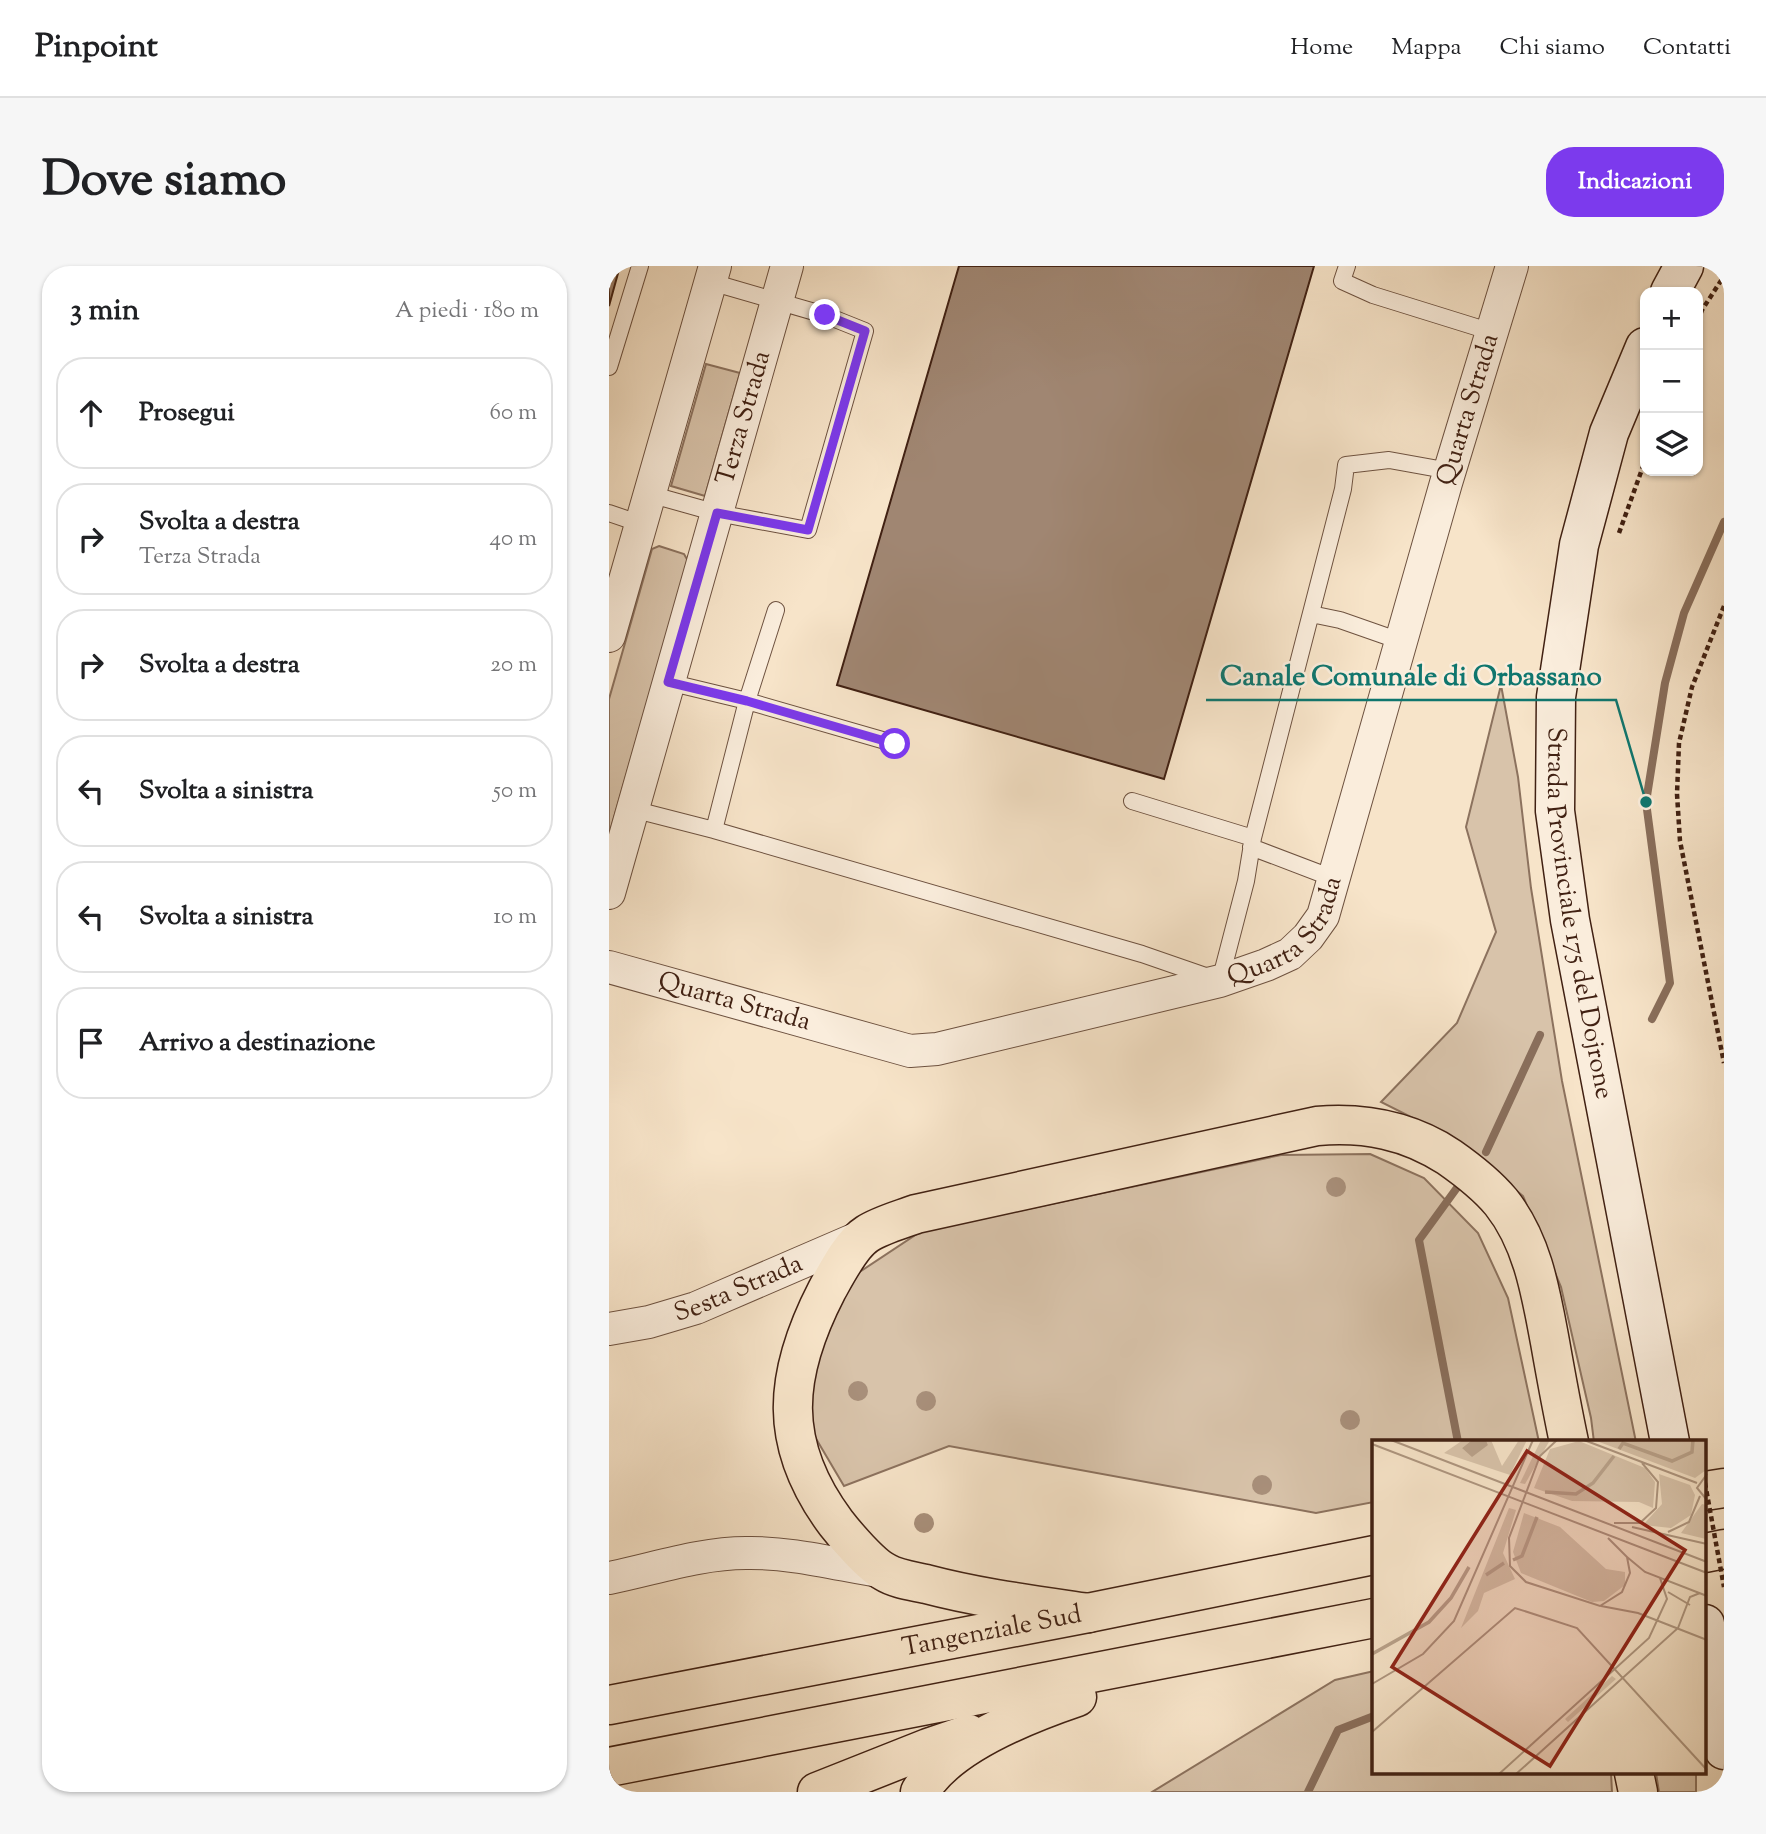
<!DOCTYPE html>
<html lang="it">
<meta charset="utf-8">
<style>
body{margin:0;font-family:"Sorts Mill Goudy",serif;background:#f6f6f6;color:#202124}
.controls{position:absolute;right:21px;top:21px;display:grid;overflow:hidden;border-radius:14px;box-shadow:0 2px 5px #0004}
.controls button{width:63px;height:63px;display:grid;place-items:center;padding:0;border:0;border-bottom:2px solid #e0e0e0;background:#fff;color:#202124;font:35px sans-serif}
.stop{position:absolute;width:21px;height:21px;margin:-16px;border:5px solid #7c3aed;border-radius:50%;background:#fff}
.stop.end{background:#7c3aed;border-color:#fff;box-shadow:0 2px 7px #0008}
.list{margin:0;padding:0;list-style:none}
h2{display:flex;justify-content:space-between;align-items:center;height:91px;margin:0;padding:0 28px;font-size:30px}
h2 small{font-size:23px;font-weight:400;color:#757577}
.list li{display:grid;grid-template-columns:46px 1fr auto;gap:21px;align-items:center;box-sizing:border-box;height:112px;margin:0 14px 14px;padding:0 14px;border:2px solid #e0e0e0;border-radius:28px}
.list b{display:block;font-size:26px;white-space:nowrap}
.list p{margin:0;font-size:23px;white-space:nowrap;color:#757577}
.list em{font-size:23px;font-style:normal;color:#757577}
.icon{flex:none;width:38px;height:38px;fill:none;stroke:currentColor;stroke-width:2;stroke-linecap:round;stroke-linejoin:round}
.map{position:relative;flex:none;width:1115px;height:1526px;overflow:hidden;border-radius:28px}
header{display:flex;align-items:center;gap:42px;box-sizing:border-box;height:98px;padding:0 35px;background:#fff;border-bottom:2px solid #e0e0e0}
header strong{font-size:33px}
nav{display:flex;gap:38px;margin-inline-start:auto;font-size:24px}
.intro{display:flex;align-items:center;justify-content:space-between;box-sizing:border-box;height:168px;padding:0 42px}
h1{margin:0;font-size:49px}
.button{padding:18px 32px;border-radius:28px;background:#7c3aed;color:#fff;font-size:24px;font-weight:700}
main{display:flex;gap:42px;padding:0 42px}
aside{flex:1;background:#fff;border-radius:28px;box-shadow:0 2px 5px #0004}
.map>svg:first-child{display:block}
.green{fill:#d8c3aa;stroke:#8c725e;stroke-width:2}
.lines{fill:none;stroke-linecap:round;stroke-linejoin:round}
.stream{stroke:#896e5b;stroke-width:8}
.building{fill:#a08672;stroke:#412113;stroke-width:2}
.lane-casing{stroke:#6e5240;stroke-width:18}
.street-casing{stroke:#6e5240;stroke-width:34}
.secondary-casing{stroke:#412113;stroke-width:41}
.highway-casing{stroke:#412113;stroke-width:41}
.path{stroke:#412113;stroke-width:4.5;stroke-dasharray:5 3.5;stroke-linecap:butt}
.lane{stroke:#faeddc;stroke-width:16}
.street{stroke:#faeddc;stroke-width:32}
.secondary{stroke:#faeddc;stroke-width:38}
.highway{stroke:#f7e4c9;stroke-width:38}
.path-bridge{stroke:#412113;stroke-width:4.5;stroke-dasharray:5 3.5;stroke-linecap:butt}
.tree{fill:#a88f7a}
.route{stroke:#7c3aed;stroke-width:9}
.labels{text-anchor:middle;dominant-baseline:central;stroke-width:5;stroke-linejoin:round;paint-order:stroke}
.street-label{font-size:26px;fill:#412113;stroke:#faeddc}
.inset-river{fill:none;stroke:#b9a28b;stroke-width:3.5}
.inset-road{fill:none;stroke:#ae9680;stroke-width:2}
.view{fill:#8f2418;fill-opacity:0.15;stroke:#8f2418;stroke-width:3.5}
.inset-edge{fill:none;stroke:#412113;stroke-width:3.5}
.leader{fill:none;stroke:#0f766e;stroke-width:2.5}
.callout-dot{fill:#0f766e;stroke:#faeddc;stroke-width:2.5}
.callout-label{font-size:28px;text-anchor:middle;font-weight:bold;fill:#0f766e;stroke:#faeddc;stroke-width:5;stroke-linejoin:round;paint-order:stroke}
</style>
<header>
<strong>Pinpoint</strong>
<nav><a>Home</a><a>Mappa</a><a>Chi siamo</a><a>Contatti</a></nav>
</header>
<div class="intro"><h1>Dove siamo</h1><a class="button">Indicazioni</a></div>
<main>
<aside>
<h2>3 min<small>A piedi · 180 m</small></h2>
<ul class="list">
<li><svg class="icon" aria-label="ahead" viewBox="0 0 24 24"><path d="M12 20V5M6 11l6-6 6 6"/></svg><div><b>Prosegui</b></div><em>60 m</em></li>
<li><svg class="icon" aria-label="right" viewBox="0 0 24 24"><path d="M7 20v-9h11M14 6l5 5-5 5"/></svg><div><b>Svolta a destra</b><p>Terza Strada</p></div><em>40 m</em></li>
<li><svg class="icon" aria-label="right" viewBox="0 0 24 24"><path d="M7 20v-9h11M14 6l5 5-5 5"/></svg><div><b>Svolta a destra</b></div><em>20 m</em></li>
<li><svg class="icon" aria-label="left" viewBox="0 0 24 24"><path d="M17 20v-9H6M10 6l-5 5 5 5"/></svg><div><b>Svolta a sinistra</b></div><em>50 m</em></li>
<li><svg class="icon" aria-label="left" viewBox="0 0 24 24"><path d="M17 20v-9H6M10 6l-5 5 5 5"/></svg><div><b>Svolta a sinistra</b></div><em>10 m</em></li>
<li><svg class="icon" aria-label="arrive" viewBox="0 0 24 24"><path d="M6 21V4h12l-3 4 3 4H6"/></svg><div><b>Arrivo a destinazione</b></div></li>
</ul>
</aside>
<div class="map">
<svg width="1115" height="1526" viewBox="0 0 1115 1526">
<rect width="100%" height="100%" fill="#f7e4c9"/>
<filter id="stains"><feTurbulence type="fractalNoise" baseFrequency=".00286" numOctaves="4"/><feColorMatrix values="0 0 0 0 .2 0 0 0 0 .09 0 0 0 0 .02 0 0 0 .5 -.17"/></filter>
<radialGradient id="worn" r=".72"><stop offset=".6" stop-color="#630" stop-opacity="0"/><stop offset="1" stop-color="#630" stop-opacity=".3"/></radialGradient>
<path class="green" d="M97,98L131,107L96,230L62,220Z
M50,280L75,288L79,295L0,569V433L43,283Z
M892,419L909,511L922,622L953,815L1027,1176H985L982,1152L952,1021L914,930L848,874L772,836L848,757L887,666L857,561Z
M761,888L815,912L869,967L899,1032L930,1176H765V1236L707,1247L340,1180L235,1220L196,1154L210,1068L249,1007L311,966L672,889Z
M765,1405V1507H1002L1003,1526H543L726,1414Z
M1047,1507H1087V1526H1050Z"/>
<g class="lines">
<path class="stream" d="M1043,753L1061,717L1037,536L1056,417L1075,347L1115,256
M877,886L931,769
M849,1176L810,974L850,919
M699,1526L729,1464L765,1450"/>
</g>
<path class="building" d="M0,0H11L0,40Z
M350,0H705L555,513L228,419Z"/>
<g class="lines">
<defs>
<path id="lane" d="M738,0L733,15L764,29L883,66
M0,101L31,0
M40,228L108,247L199,264L256,65L216,49L102,16
M0,247L32,258
M702,348L731,354L791,375
M59,416L138,435L287,478
M523,535L644,572
M23,543L105,564L533,688L611,715L637,615L644,572L734,223L737,199L780,194L841,205
M105,564L138,435L167,344
M642,581L726,613"/>
<g id="street">
<path d="M0,370L106,0"/>
<path id="s1" d="M0,627L178,0"/>
<path id="s2" d="M0,701L301,785L328,783L611,715L657,699L681,688L699,671L714,650L837,217L903,0"/>
<path id="s3" d="M0,1063L40,1056L87,1042L256,969"/>
<path d="M0,1312C45,1303 91,1287 137,1287C183,1286 230,1299 275,1306"/>
</g>
<g id="secondary">
<path d="M1061,26L1075,0"/>
<path id="s4" d="M1036,81L1000,167L970,279L947,431L946,545L961,654L1061,1176"/>
<path d="M1096,1358L1105,1409L1115,1484"/>
</g>
<g id="highway">
<path d="M1096,1225L1115,1222"/>
<path d="M1096,1287L1115,1283"/>
<path d="M479,1347C425,1339 370,1332 317,1318C304,1315 287,1313 276,1306C262,1299 237,1270 227,1257C168,1178 174,1109 218,1024C227,1008 242,978 258,968C272,959 291,954 307,948L708,860C756,856 799,864 840,891C860,905 877,918 892,936C924,976 932,1028 941,1076C947,1110 953,1143 960,1176"/>
<path id="s5" d="M0,1439L479,1347L765,1289"/>
<path d="M0,1501L765,1352"/>
<path d="M1025,1507L1029,1526"/>
<path d="M208,1526L319,1482L360,1468"/>
<path d="M311,1526C338,1479 418,1448 468,1431"/>
</g>
</defs>
<use href="#lane" class="lane-casing"/>
<use href="#street" class="street-casing"/>
<use href="#secondary" class="secondary-casing"/>
<use href="#highway" class="highway-casing"/>
<path class="path" d="M1089,55L1093,44L1115,10
M1010,267L1036,195
M1115,340L1083,421L1070,477L1068,528L1071,575L1115,797"/>
<use href="#lane" class="lane"/>
<use href="#street" class="street"/>
<use href="#secondary" class="secondary"/>
<use href="#highway" class="highway"/>
<path class="path-bridge" d="M1096,1217L1115,1321"/>
</g>
<g class="tree">
<circle cx="727" cy="921" r="10"/>
<circle cx="249" cy="1125" r="10"/>
<circle cx="317" cy="1135" r="10"/>
<circle cx="741" cy="1154" r="10"/>
<circle cx="653" cy="1219" r="10"/>
<circle cx="315" cy="1257" r="10"/>
</g>
<g class="lines">
<path class="route" d="M216,49L256,65L199,264L108,247L59,416L138,435L286,478"/>
</g>
<g class="labels">
<g class="street-label">
<text stroke="none"><textPath href="#s2" startOffset="1283">Quarta Strada</textPath></text>
<text stroke="none"><textPath href="#s1" startOffset="494">Terza Strada</textPath></text>
<text stroke="none"><textPath href="#s4" startOffset="581">Strada Provinciale 175 del Dojrone</textPath></text>
<text stroke="none"><textPath href="#s2" startOffset="718">Quarta Strada</textPath></text>
<text stroke="none"><textPath href="#s2" startOffset="130">Quarta Strada</textPath></text>
<text stroke="none"><textPath href="#s3" startOffset="136">Sesta Strada</textPath></text>
<text stroke="none"><textPath href="#s5" startOffset="390">Tangenziale Sud</textPath></text>
</g>
</g>
<g transform="translate(763 1174)">
<rect width="334" height="334" fill="#f7e4c9"/>
<path d="M91,0H100L90,8L116,5L114,0H119L130,26L147,0H155L138,35L72,13ZM169,0H178L153,44L148,43ZM222,0H334V30L323,38ZM207,1L273,28L283,42L281,68L267,62L200,61L162,48L178,9ZM287,34L318,45L323,55L319,75L299,88L271,85L290,64ZM330,64L334,65V99L309,93ZM137,68L144,70L131,113L143,139L112,153L106,171L89,188ZM152,73L188,87L234,129L253,132V145L232,161L220,162L149,133L141,112ZM240,236L244,239L196,282L193,279Z" fill="#d8c3aa"/>
<path d="M100,0H114L116,5L100,17L90,8Z" fill="#b9a28b"/>
<path class="inset-river" d="M247,9L251,3L300,21L320,12L321,0M173,52L204,54L221,43L242,16M141,120L150,116L165,77M114,135L132,123M0,214L57,182L79,158L97,127"/>
<path class="inset-road" d="M19,0L335,122M185,0L168,16L137,98L138,126L154,142L228,166L250,152L258,133L255,117L236,98M212,0L325,43M0,4L335,133M335,34L325,48L335,60M242,83H268L284,68L286,42L270,23M260,87L335,104M296,92L317,82L328,56M255,117L273,132L335,156M296,152L318,165M229,166L266,173L335,200M0,244L51,214L82,181L161,0M0,292L143,168L205,188L335,330M127,334L277,198L295,159L288,138M144,334L306,188L318,157L328,153"/>
<path class="view" d="M155,11L313,110L178,326L20,227Z"/>
<rect width="334" height="334" class="inset-edge"/>
</g>
<path class="leader" d="M1037 536L1007 434H597"/>
<circle class="callout-dot" cx="1037" cy="536" r="7"/>
<g class="callout-label">
<text x="802" y="419">Canale Comunale di Orbassano</text>
</g>
<rect width="100%" height="100%" filter="url(#stains)"/>
<rect width="100%" height="100%" fill="url(#worn)"/>
</svg>
<div class="controls">
<button>+</button>
<button>−</button>
<button><svg class="icon" aria-label="layers" viewBox="0 0 24 24"><path d="M12 4l9 5-9 5-9-5zM3 14l9 5 9-5"/></svg></button>
</div>
<div class="stop" style="left:286px;top:478px"></div>
<div class="stop end" style="left:216px;top:49px"></div>
</div>
</main>
